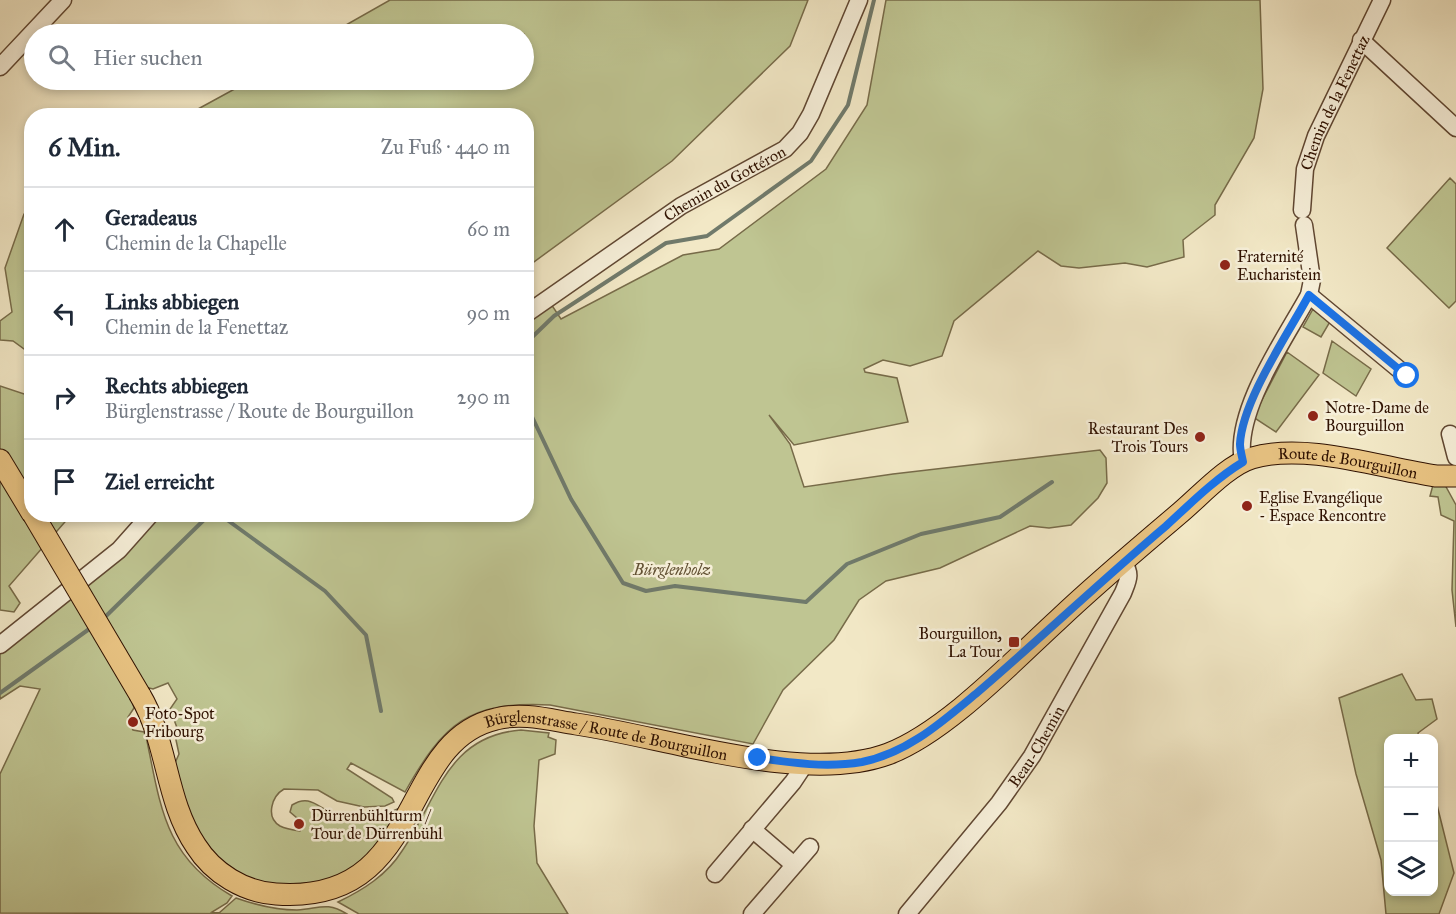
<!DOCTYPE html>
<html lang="de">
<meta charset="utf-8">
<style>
body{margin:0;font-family:"IM FELL Great Primer",serif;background:#f6f6f7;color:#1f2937}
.controls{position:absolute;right:18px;bottom:18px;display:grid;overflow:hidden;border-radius:12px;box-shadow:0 3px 9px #0003}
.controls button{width:54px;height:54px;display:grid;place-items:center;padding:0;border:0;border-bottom:2px solid #e0e1e3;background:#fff;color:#1f2937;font:30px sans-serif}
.stop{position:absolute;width:18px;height:18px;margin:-14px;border:4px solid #1a73e8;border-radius:50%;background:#fff}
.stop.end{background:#1a73e8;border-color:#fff;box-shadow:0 2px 6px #0008}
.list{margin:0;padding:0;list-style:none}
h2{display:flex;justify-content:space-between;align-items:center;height:78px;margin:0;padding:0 24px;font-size:26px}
h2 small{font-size:20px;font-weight:400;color:#747a83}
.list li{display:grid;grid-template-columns:39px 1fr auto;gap:18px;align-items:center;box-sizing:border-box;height:84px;padding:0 24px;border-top:2px solid #e0e1e3}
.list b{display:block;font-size:22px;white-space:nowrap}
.list p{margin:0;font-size:20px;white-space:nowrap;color:#747a83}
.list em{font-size:20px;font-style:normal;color:#747a83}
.icon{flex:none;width:33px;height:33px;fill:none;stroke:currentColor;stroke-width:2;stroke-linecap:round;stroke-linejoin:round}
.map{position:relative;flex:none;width:1456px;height:914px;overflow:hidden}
.search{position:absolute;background:#fff;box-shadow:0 3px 9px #0003;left:24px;top:24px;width:510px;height:66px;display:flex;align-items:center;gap:15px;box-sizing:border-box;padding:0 21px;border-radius:33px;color:#747a83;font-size:22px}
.panel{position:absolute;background:#fff;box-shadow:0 3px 9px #0003;left:24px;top:108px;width:510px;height:414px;border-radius:24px}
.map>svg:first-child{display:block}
.green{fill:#bfc592;stroke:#776b49;stroke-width:1.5}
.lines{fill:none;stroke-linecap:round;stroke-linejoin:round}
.stream{stroke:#707a6b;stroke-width:4}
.minor-casing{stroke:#604732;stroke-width:19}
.major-casing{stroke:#2f1100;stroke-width:23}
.minor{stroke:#f7f0da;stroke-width:16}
.major{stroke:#e9c483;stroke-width:21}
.major-bridge-casing{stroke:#2f1100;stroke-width:23;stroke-linecap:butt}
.major-bridge{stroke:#e9c483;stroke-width:21}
.route{stroke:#1a73e8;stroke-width:8}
.poi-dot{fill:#8f2418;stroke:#f7f0da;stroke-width:2}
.labels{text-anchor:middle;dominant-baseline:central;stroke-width:5;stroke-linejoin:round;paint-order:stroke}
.street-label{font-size:16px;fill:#2f1100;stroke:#f7f0da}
.poi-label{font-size:16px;fill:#2f1100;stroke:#f7f0da;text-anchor:start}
.park-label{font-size:16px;font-style:italic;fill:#615033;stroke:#f7f0da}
</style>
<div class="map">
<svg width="1456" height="914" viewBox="0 0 1456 914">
<rect width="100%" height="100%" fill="#f2e8c6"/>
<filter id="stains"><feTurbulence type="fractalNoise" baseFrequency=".00333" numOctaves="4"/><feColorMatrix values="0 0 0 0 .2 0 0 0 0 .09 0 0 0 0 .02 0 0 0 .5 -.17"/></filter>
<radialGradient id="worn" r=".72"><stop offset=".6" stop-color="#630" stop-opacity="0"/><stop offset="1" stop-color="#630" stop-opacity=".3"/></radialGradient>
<path class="green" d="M390,0H808L790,46L672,161L527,267L526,116L187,115L251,80H524V34H330Z
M886,0H1260L1263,89L1254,138L1215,205V215L1183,240L1184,257L1147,267L1125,263L1079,268L1061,266L1038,251L954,321L942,356L910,366L883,360L864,369L865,372L897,378L908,422L794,445L769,415L790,444L804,487L893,474L1100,450L1106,458L1107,483L1098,498L1071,525L1049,528L1030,526L940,568L886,581L859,600L834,640L783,690L753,744L550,705C468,701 444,723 405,792L351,763L347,769L392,798L394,802L385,806L364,807L337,801L318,790L284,789C272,796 265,817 280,826C286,829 293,830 300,831L304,824L290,812L292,805C311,793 318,809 335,814C342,817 352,818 359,818C375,820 387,813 400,808L379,843L366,858L346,872L325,882L271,885L244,876L217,857L192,824L175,763L179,754L176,740L179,733L170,709L177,699L168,683L153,689L138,685L130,690L134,708L128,717L133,730L144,732L147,741C161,810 166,858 232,896L227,903L212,912L219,913L236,898C256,905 275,910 297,910C319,909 326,901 347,914L0,913V774L40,689L20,686L0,699V653L159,515L526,514L527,319L551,304L561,319L683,255L719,249L826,169L867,105Z
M1450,178L1456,184V301L1449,308L1387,248Z
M31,211V354L13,341L0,340V321L12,312L5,268L24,214Z
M1313,309L1331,320L1321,337L1303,327Z
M1332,341L1371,369L1356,396L1323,373Z
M1287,352L1319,375L1276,432L1253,417Z
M0,386L27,395L31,393L32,514L71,515L9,586L20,603L14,612L0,610Z
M1433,485H1445L1456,505V627L1452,590L1454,521L1441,515L1438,497L1430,496Z
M1402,674L1416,700L1432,699L1437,719L1418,733L1419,738H1388V892H1434V793L1454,873L1439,914H1386L1381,860L1356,774L1339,698Z
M521,730L549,733L548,737L556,740L555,754L539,760L534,826L537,863L568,914H359L338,902C363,890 387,875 402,851C438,799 446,736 521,730Z"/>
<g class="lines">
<path class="stream" d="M526,343L554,316L666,243L707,236L811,161L848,105L874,0
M526,404L571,499L623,583L646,591L675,586L806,602L847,564L921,534L1000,517L1052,482
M219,514L325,591L366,635L381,711
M103,619L210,514
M0,693L92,627"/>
<defs>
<g id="minor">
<path d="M1361,40L1456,128"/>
<path d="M0,67L63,0"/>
<path id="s1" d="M1302,210L1305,169L1316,136L1382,0"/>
<path d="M1309,295L1407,376"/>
<path id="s2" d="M526,314L681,206L785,149L800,133L811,114L859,0"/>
<path d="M1450,434L1456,457"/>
<path d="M1243,462C1233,412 1285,339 1309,295L1312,280L1304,225"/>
<path d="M0,645L119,550L151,514"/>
<path d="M752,829L794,865"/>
<path d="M715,874L793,782L805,764"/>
<path d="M752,914L810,847"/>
<path id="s3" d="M907,914L999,803L1032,756L1123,593C1128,580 1132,574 1123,562"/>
</g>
<g id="major">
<path d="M0,460L32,513"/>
<path id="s4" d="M140,695C168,742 165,800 196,846C213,873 244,892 276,894C426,905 396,742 496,719C522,712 550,720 576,724C665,737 804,785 888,754C946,732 1013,661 1059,619C1098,582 1140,547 1181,512C1200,496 1228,465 1252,458C1306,442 1381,468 1436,476H1456"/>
</g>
</defs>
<use href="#minor" class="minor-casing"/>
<use href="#major" class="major-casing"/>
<use href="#minor" class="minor"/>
<use href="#major" class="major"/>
<defs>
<path id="major-bridge" d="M33,514L140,695"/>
</defs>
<use href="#major-bridge" class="major-bridge-casing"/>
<use href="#major-bridge" class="major-bridge"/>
</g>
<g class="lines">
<path class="route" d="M758,758C792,763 827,768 862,762C908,753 943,721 978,692C1041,638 1102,580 1166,526C1190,504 1215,479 1243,462C1242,456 1240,450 1240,444C1242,401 1288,334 1309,295L1407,376"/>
</g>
<g class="poi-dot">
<circle cx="1225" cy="265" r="6"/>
<circle cx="1313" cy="416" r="6"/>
<circle cx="1200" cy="437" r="6"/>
<circle cx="1247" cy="506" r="6"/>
<rect x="1008" y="636" width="12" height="12" rx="3"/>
<circle cx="133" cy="722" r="6"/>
<circle cx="299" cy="824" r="6"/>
</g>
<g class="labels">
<g class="street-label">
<text stroke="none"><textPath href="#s1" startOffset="114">Chemin de la Fenettaz</textPath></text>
<text stroke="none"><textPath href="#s2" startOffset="238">Chemin du Gottéron</textPath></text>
<text stroke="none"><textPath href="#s4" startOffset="1524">Route de Bourguillon</textPath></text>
<text stroke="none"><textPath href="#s4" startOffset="670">Bürglenstrasse / Route de Bourguillon</textPath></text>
<text stroke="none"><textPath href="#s3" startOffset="212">Beau-Chemin</textPath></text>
</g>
<g class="poi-label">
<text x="1237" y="256">Fraternité<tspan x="1237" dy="18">Eucharistein</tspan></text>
<text x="1325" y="407">Notre-Dame de<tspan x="1325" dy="18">Bourguillon</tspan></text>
<text x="1188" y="428" text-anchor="end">Restaurant Des<tspan x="1188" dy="18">Trois Tours</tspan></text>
<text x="1259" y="497">Eglise Evangélique<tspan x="1259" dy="18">- Espace Rencontre</tspan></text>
<text x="1002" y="633" text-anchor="end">Bourguillon,<tspan x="1002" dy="18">La Tour</tspan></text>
<text x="145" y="713">Foto-Spot<tspan x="145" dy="18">Fribourg</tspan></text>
<text x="311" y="815">Dürrenbühlturm /<tspan x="311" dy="18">Tour de Dürrenbühl</tspan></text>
</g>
<g class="park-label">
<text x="672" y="569">Bürglenholz</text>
</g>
</g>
<rect width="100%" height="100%" filter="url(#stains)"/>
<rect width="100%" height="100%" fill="url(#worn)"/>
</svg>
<div class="controls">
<button>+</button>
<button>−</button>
<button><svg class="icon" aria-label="layers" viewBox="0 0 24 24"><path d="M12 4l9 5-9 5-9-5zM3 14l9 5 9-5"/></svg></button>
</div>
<div class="stop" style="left:1407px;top:376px"></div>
<div class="stop end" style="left:758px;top:758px"></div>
<div class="search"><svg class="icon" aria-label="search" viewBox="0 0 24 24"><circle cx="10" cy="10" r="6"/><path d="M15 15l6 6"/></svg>Hier suchen</div>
<section class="panel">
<h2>6 Min.<small>Zu Fuß · 440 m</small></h2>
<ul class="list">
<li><svg class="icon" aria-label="ahead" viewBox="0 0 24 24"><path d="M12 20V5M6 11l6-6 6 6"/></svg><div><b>Geradeaus</b><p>Chemin de la Chapelle</p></div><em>60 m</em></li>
<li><svg class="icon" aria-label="left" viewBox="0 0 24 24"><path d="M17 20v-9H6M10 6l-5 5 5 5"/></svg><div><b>Links abbiegen</b><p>Chemin de la Fenettaz</p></div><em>90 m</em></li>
<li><svg class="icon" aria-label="right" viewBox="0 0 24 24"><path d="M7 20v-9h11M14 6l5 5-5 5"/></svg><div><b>Rechts abbiegen</b><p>Bürglenstrasse / Route de Bourguillon</p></div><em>290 m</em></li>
<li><svg class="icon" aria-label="arrive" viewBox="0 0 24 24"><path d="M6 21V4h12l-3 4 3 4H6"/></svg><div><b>Ziel erreicht</b></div></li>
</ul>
</section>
</div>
